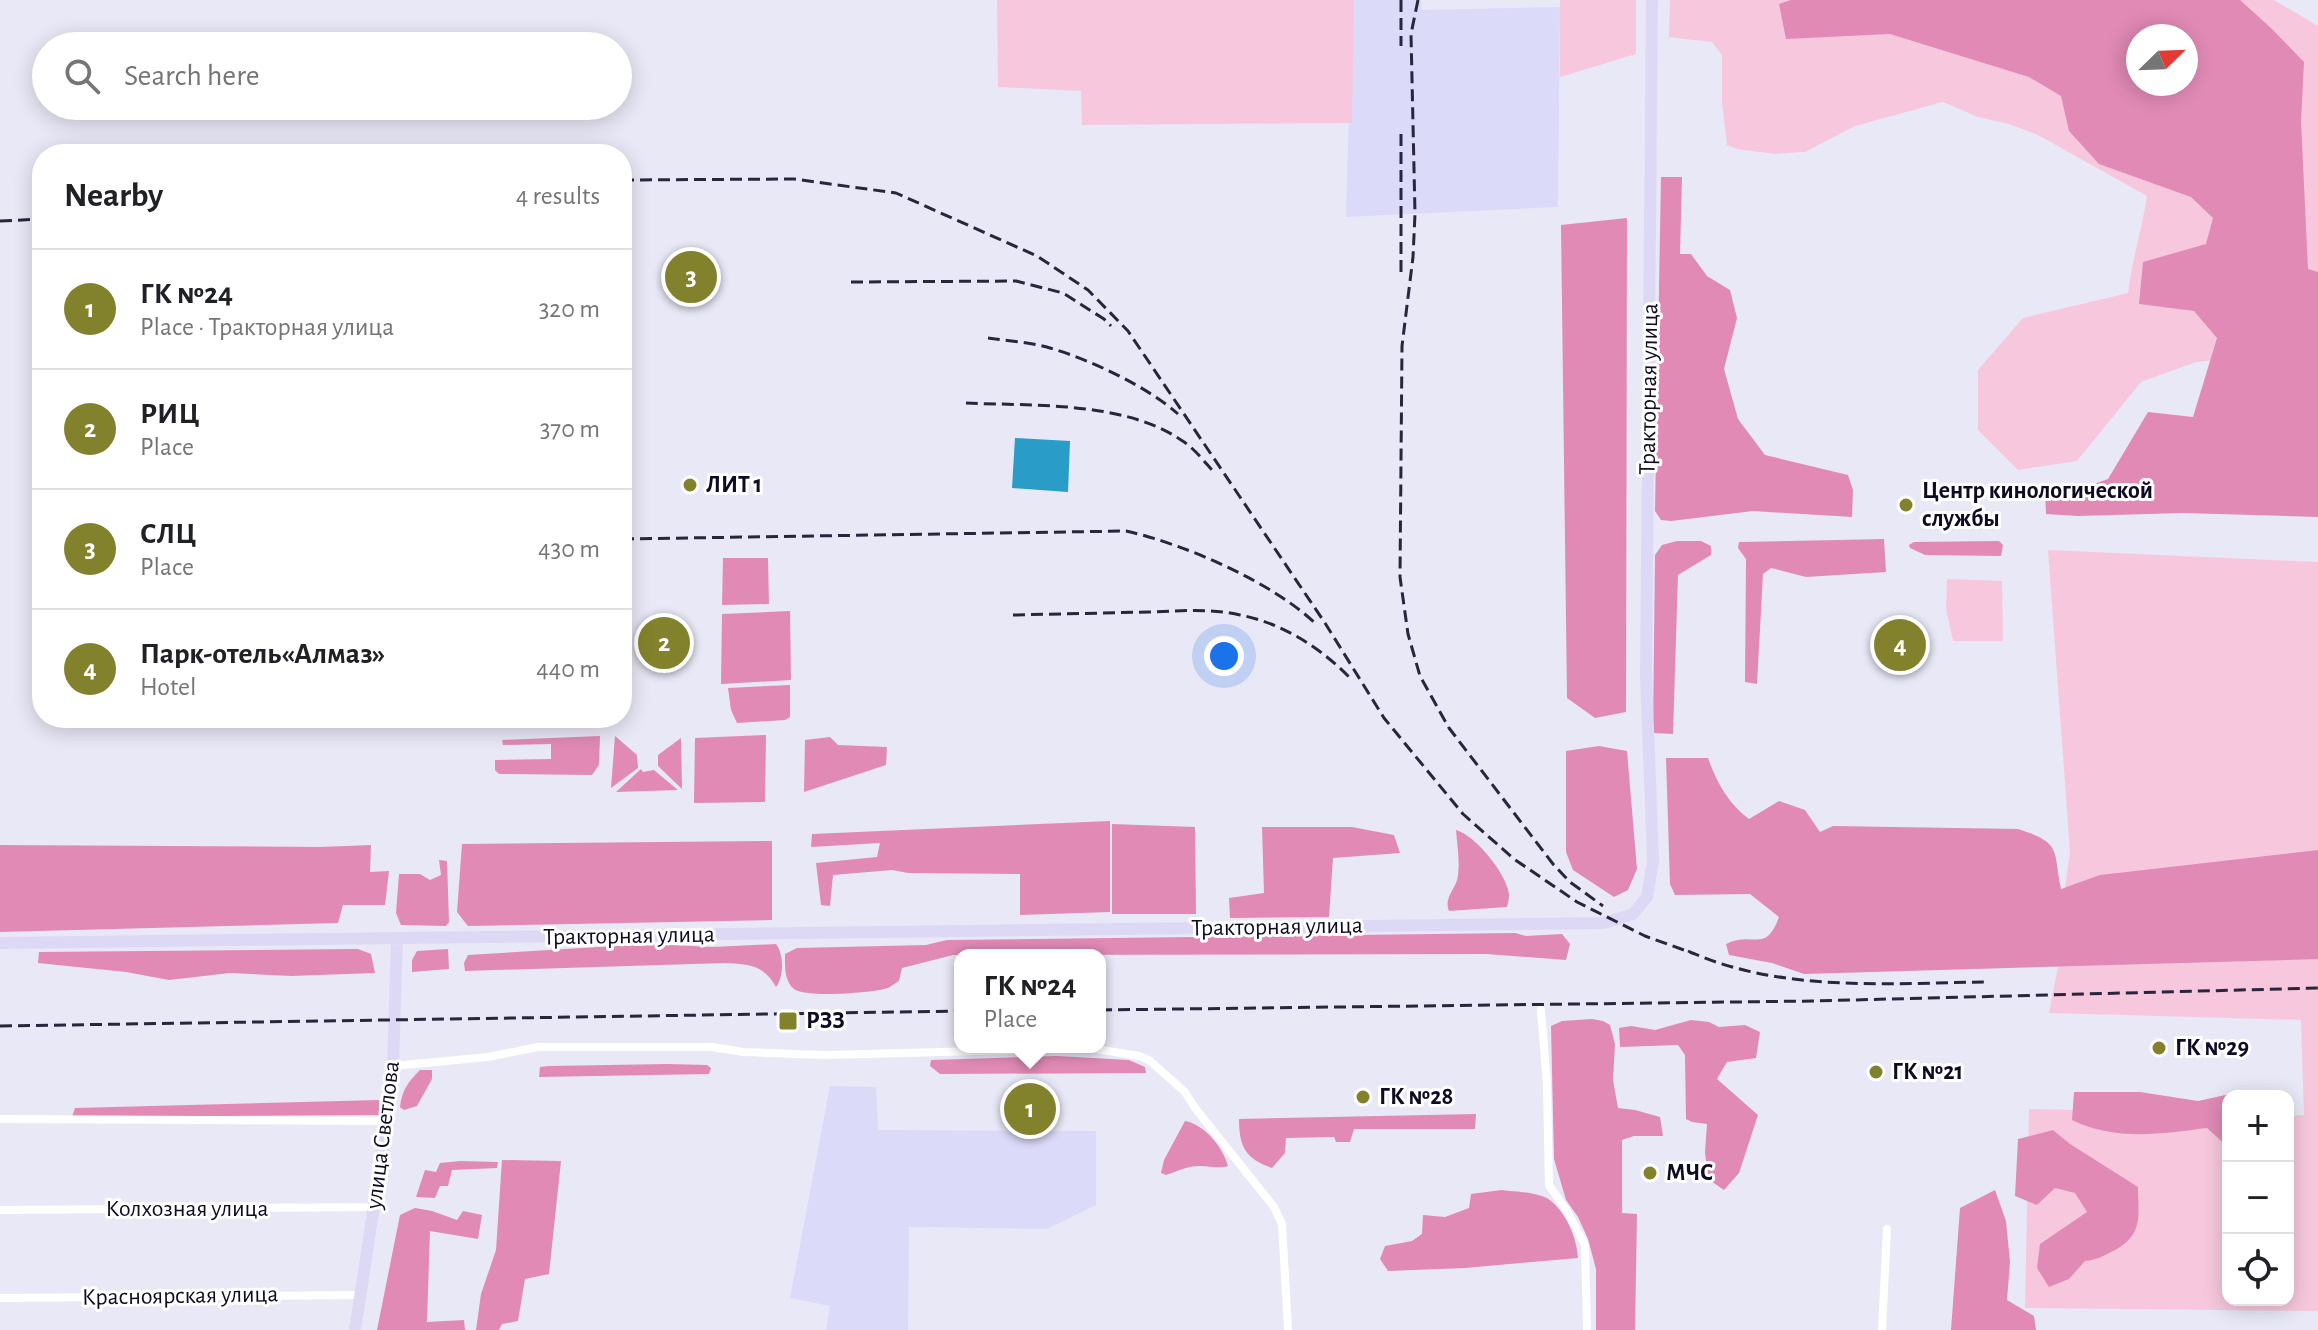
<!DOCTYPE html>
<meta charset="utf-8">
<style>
body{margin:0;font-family:"Alegreya Sans",sans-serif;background:#f6f6f6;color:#202124}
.controls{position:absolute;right:24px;bottom:24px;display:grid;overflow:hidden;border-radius:16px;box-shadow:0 4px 20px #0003}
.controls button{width:72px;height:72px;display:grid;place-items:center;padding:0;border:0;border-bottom:2px solid #e0e0e0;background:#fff;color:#202124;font:40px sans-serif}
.compass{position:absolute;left:2126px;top:24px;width:72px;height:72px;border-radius:50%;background:#fff;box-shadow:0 4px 20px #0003;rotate:67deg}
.you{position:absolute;left:1224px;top:656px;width:28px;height:28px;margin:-20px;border:6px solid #fff;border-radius:50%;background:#1a73e8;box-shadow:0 0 0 12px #1a73e833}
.badge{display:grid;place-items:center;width:52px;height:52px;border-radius:50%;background:#83822c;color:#fff;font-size:26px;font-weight:700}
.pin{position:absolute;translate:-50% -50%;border:4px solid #fff;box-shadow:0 2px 8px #0006}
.popup{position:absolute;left:954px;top:949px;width:152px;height:104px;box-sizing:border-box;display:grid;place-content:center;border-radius:16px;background:#fff;filter:drop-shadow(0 2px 6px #0005);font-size:26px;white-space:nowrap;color:#757577}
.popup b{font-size:30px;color:#202124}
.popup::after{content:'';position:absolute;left:50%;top:100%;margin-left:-16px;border:16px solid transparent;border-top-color:#fff}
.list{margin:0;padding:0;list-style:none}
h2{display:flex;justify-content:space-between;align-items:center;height:104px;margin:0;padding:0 32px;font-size:34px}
h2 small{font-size:26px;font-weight:400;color:#757577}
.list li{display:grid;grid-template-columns:52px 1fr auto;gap:24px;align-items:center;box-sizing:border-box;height:120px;padding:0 32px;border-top:2px solid #e0e0e0}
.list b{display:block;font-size:30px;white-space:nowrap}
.list p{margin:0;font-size:26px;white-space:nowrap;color:#757577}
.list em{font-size:26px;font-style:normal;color:#757577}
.icon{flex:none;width:44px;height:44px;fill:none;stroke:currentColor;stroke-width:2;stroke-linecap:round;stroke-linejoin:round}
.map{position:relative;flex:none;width:2318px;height:1330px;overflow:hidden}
.search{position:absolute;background:#fff;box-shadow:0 4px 20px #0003;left:32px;top:32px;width:600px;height:88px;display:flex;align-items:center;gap:20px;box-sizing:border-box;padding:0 28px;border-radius:44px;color:#757577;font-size:30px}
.panel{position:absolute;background:#fff;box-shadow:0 4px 20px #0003;left:32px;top:144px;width:600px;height:584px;border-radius:32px}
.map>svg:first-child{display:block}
.built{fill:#dcdaf9}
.green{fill:#f7c8dd;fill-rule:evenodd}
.forest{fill:#e08ab5;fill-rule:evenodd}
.water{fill:#299cc8}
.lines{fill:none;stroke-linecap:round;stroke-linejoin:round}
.street{stroke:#fff;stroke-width:8}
.secondary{stroke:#ddd9f5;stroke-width:12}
.rail{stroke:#2a253d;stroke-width:3;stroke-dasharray:12 6;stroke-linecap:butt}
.poi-dot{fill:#83822c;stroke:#fff;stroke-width:3}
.labels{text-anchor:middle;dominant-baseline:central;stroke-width:6;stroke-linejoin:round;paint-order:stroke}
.street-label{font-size:24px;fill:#100b24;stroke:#fff}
.poi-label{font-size:24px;font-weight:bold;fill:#100b24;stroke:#fff;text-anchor:start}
</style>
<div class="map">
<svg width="2318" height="1330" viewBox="0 0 2318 1330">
<rect width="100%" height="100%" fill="#e9e8f6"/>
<path class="built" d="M1352,0H1421L1422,10L1560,7L1558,207L1346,217Z
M830,1086L876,1087L878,1130L1096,1131V1205L1047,1229L909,1227L908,1330H826L830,1306L790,1298Z"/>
<path class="green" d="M997,0H1354L1352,123L1082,125L1081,91L998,87Z
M1560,0H1636V54L1560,77Z
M1670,0H2274L2318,26V350L2196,362L2141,382L2077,461L2018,470L1978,430V370L2023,318L2128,293C2132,260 2142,229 2147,196L2038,135L2009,124L1978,117L1943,102L1855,126L1805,152L1775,154L1737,149L1727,145L1722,102V55L1712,42L1669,37ZM2138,36H2186V84H2138Z
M2048,550L2318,562V1311L2025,1308L2029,1109L2228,1114V1300H2288V1116L2304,1115L2301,1020L2049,1013L2067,920L2065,888L2070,852Z
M1947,579L2002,581L2003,641H1953L1946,609Z"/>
<path class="forest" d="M1791,0H2240L2272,29L2304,62L2301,121L2308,269L2318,272V517L2183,513L2078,516L2046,514L2045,487L2083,488L2108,479L2148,412L2193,417L2217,338L2194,311L2139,304L2143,262L2206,244L2213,218L2191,197L2099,164L2069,131L2061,96L2029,77L1890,34L1786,39L1779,4ZM2138,36H2186V84H2138Z
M1661,177H1682L1680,254H1691L1707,276L1730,290L1737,318L1724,369L1738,419L1765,455L1848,475L1853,490L1852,517L1753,511L1671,521L1661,520L1655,511Z
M1627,218L1626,712L1595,718L1567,698L1561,225Z
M1884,539L1886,572L1806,577L1771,568L1763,574L1757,684L1745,682L1746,559L1738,548L1739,542Z
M1677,541H1701L1711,546V555L1678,575L1673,734L1653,733L1655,555L1662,545Z
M1999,541L2003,545L2001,556L1925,555L1910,548L1909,545L1914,542Z
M723,558H768L769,604L722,605Z
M790,611L791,680L721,684L722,614Z
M790,685V717L785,720L737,723L731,710L728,688Z
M766,735L765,802L694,803L695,738Z
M600,736L599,765L592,775L499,774L495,770V760L551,759V744L503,745L502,740Z
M615,736L637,755L638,768L611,788Z
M830,737L838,745L887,747L886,765L804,792L805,740Z
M681,738L682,789L658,766V755Z
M1599,746L1627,751L1637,869L1628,890L1614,897L1573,870L1566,852V751Z
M1666,758H1708C1717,783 1728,803 1749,819L1779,801L1805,810L1820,832L1833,826L2018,829C2062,843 2053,849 2061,889L2100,875L2318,850V959L1804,974L1772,963L1729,955L1726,944C1754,930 1765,955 1779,917L1750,894L1675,895L1670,884Z
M641,769L643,772L654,770L678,790L616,792Z
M1110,821V912L1020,915V874L908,873L892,870L833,875L830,906L821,905L816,863L877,857L880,843L811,847L812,834Z
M1112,824L1195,827L1196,914H1112Z
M1262,827H1352L1394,835L1400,853L1333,858L1329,917L1230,918L1229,898L1264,893Z
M1456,830C1476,836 1506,873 1509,894C1509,899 1508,903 1507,907L1449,911C1443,897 1457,889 1458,875C1460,861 1457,844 1456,830Z
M772,841V920L468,926L457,912L462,844Z
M0,845L320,847L371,845L370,872L389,871L385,905H343L338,923L0,932Z
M439,860L447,861L449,922L446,926L401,925L396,913L399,874H420L430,880L441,875Z
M1515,933L1526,936L1562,934L1570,944L1566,960L1486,954L953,955L902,968L899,981C895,983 892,986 888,988C873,993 805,998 794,989C784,980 785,966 785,954L797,948L926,945L947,940Z
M648,944L713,947L776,944C784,954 784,977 776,987C764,965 749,964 725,963L465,971L464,963L468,955Z
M358,949L371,954L375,973L291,976L230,973L169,980L126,972L38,963L39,952Z
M448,949L449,969L412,972V960L417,951Z
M1592,1019L1603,1021L1610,1025L1615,1044L1613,1080L1618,1108L1635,1110L1660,1117L1663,1136H1634L1622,1140V1213L1637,1214L1635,1330H1596V1269L1588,1239L1578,1217L1566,1200L1554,1159L1551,1026L1562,1021Z
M1691,1020L1709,1022L1719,1027L1745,1025L1760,1032L1756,1058L1727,1062L1717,1079L1758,1115L1739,1173L1724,1190L1708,1179L1705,1152L1707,1124L1692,1122L1686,1119L1685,1055L1678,1045L1620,1047L1619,1028L1631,1026L1655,1030Z
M1057,1056L1129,1060L1145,1067L1146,1073L940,1074L930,1066L931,1060Z
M668,1064L707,1065L711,1068L709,1074L539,1077L540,1067L549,1066Z
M420,1070H432V1079L417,1106L404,1110L400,1107C402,1090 408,1082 420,1070Z
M2074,1092H2140L2198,1101L2230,1094L2233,1096H2228V1147L2207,1128C2160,1134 2115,1141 2072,1120Z
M379,1100V1115L72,1117L75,1108Z
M1476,1114L1475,1129H1354L1350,1142H1336L1334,1137L1286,1138L1285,1153L1272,1168C1246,1159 1239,1147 1239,1119Z
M1185,1121C1204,1124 1223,1147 1228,1166C1218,1169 1210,1166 1200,1166C1188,1166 1177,1171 1166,1175L1161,1173L1164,1160Z
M2053,1130L2070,1144L2138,1187C2138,1215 2144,1234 2115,1250C2105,1255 2097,1260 2085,1261L2069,1279L2049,1287L2037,1268L2040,1244L2087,1212L2075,1193L2055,1188L2037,1205L2015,1196L2018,1139Z
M502,1160L561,1161L549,1274L525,1279L518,1321L502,1324L499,1330H476L481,1294L496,1250Z
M460,1161L498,1162L497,1168L452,1170L448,1186H440L435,1198L416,1197L425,1170L436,1172L440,1163Z
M1502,1190C1516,1192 1540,1192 1551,1201C1567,1214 1577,1239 1578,1258L1465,1268L1388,1271L1380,1259L1385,1246L1412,1241L1422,1234L1423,1215L1445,1217L1469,1208L1471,1194Z
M1995,1190L2006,1221L2010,1262L2007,1300L2034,1316L2036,1330H1951L1960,1208Z
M415,1208L432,1211L457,1220L463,1211L482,1215L478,1239L430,1231L427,1322L464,1320L465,1330H377L400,1215Z"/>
<path class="water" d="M1015,438L1070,441L1068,492L1012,488Z"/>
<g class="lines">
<path class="street" d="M1541,1010L1547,1086L1549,1185L1567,1211L1585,1245L1587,1330
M393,1066L488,1057L538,1047H712L744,1052L826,1055L1090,1048L1139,1056L1149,1060L1185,1092L1195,1108L1274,1207L1282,1224L1288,1330
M0,1119L387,1121
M0,1210L374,1207
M0,1298L360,1295
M1882,1330L1887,1229"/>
<path class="secondary" d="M0,943L1604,923L1633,914L1647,897L1653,861L1646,675L1652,0
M355,1330L387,1121L393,1066L397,938"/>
<path class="rail" d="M1401,0V46
M1418,0L1411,34L1415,214L1413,257L1402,346L1400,577L1408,634L1420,676L1449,728L1553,864L1570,882L1603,906
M1401,134V274
M622,180L794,179L896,193L1037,256L1088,290L1128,331L1325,623L1384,718L1463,814L1514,859L1577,902L1645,936L1695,954
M0,221L42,219
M851,282L1016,281L1063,293L1104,319L1111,326
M988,338C1008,341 1030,342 1050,348C1089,359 1148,387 1178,414
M966,403C1033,406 1124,401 1181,440C1193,447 1203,460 1212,470
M622,539L1126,531C1185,544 1274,583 1317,625
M1013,615C1058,614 1103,613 1148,612C1179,611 1210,608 1240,615C1282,623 1321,648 1350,678
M1688,951C1781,993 1889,983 1989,982
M1100,1010L1813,1001L2318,988
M0,1026L960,1011"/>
</g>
<g class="poi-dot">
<circle cx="690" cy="485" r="8"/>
<circle cx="1906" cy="505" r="8"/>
<rect x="778" y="1011" width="20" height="20" rx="4"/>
<circle cx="2159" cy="1048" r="8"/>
<circle cx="1876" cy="1072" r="8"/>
<circle cx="1363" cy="1097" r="8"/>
<circle cx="1650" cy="1173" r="8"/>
</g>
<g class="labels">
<g class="street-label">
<text transform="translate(1649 389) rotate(-89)">Тракторная улица</text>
<text transform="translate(1277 927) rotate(-1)">Тракторная улица</text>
<text transform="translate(629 936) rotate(-1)">Тракторная улица</text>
<text transform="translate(383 1135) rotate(-83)">улица Светлова</text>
<text x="187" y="1209">Колхозная улица</text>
<text transform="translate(180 1296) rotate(-1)">Красноярская улица</text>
</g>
<g class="poi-label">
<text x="706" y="485">ЛИТ 1</text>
<text x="1922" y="491">Центр кинологической<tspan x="1922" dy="28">службы</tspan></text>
<text x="806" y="1021">РЗЗ</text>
<text x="2175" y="1048">ГК №29</text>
<text x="1892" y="1072">ГК №21</text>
<text x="1379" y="1097">ГК №28</text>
<text x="1666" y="1173">МЧС</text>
</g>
</g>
</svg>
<div class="controls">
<button>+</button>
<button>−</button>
<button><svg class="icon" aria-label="locate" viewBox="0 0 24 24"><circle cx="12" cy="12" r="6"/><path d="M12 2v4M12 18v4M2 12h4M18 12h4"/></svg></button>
</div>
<svg class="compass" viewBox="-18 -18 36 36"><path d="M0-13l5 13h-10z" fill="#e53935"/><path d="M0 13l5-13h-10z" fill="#757577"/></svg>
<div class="you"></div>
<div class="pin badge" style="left:1030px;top:1109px">1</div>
<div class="popup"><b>ГК №24</b>Place</div>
<div class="pin badge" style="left:664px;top:643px">2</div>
<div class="pin badge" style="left:691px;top:277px">3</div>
<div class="pin badge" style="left:1900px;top:645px">4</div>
<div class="search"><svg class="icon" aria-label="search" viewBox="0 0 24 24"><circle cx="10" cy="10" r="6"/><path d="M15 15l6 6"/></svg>Search here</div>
<section class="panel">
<h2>Nearby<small>4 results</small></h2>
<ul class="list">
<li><span class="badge">1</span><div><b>ГК №24</b><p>Place · Тракторная улица</p></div><em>320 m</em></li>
<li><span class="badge">2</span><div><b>РИЦ</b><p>Place</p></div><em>370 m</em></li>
<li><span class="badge">3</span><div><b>СЛЦ</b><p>Place</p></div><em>430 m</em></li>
<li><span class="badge">4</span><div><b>Парк-отель«Алмаз»</b><p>Hotel</p></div><em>440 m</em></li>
</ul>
</section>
</div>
